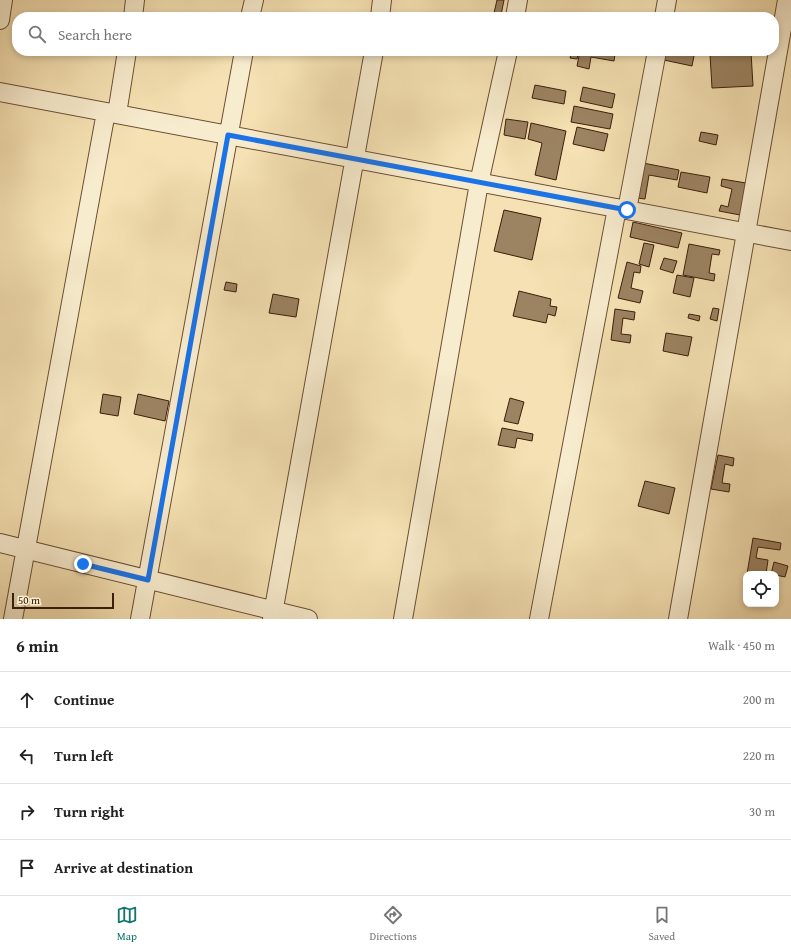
<!DOCTYPE html>
<meta charset="utf-8">
<style>
body{margin:0;font-family:"Gentium Book Plus",serif;background:#f6f6f6;color:#222}
.controls{position:absolute;right:12px;bottom:12px;display:grid;overflow:hidden;border-radius:8px;box-shadow:0 2px 6px #0003}
.controls button{width:36px;height:36px;display:grid;place-items:center;padding:0;border:0;border-bottom:1px solid #e0e0e0;background:#fff;color:#222;font:20px sans-serif}
.scale{position:absolute;left:12px;bottom:10px;width:102px;box-sizing:border-box;padding-left:4px;border:2px solid #3c1e0a;border-top:0;font-size:11px;line-height:14px;white-space:nowrap;color:#3c1e0a;-webkit-text-stroke:3px #f8ecce;paint-order:stroke}
.stop{position:absolute;width:12px;height:12px;margin:-9px;border:3px solid #1a73e8;border-radius:50%;background:#fff}
.stop.end{background:#1a73e8;border-color:#fff;box-shadow:0 1px 4px #0008}
.list{margin:0;padding:0;list-style:none}
h2{display:flex;justify-content:space-between;align-items:center;height:52px;margin:0;padding:0 16px;font-size:17px}
h2 small{font-size:13px;font-weight:400;color:#767676}
.list li{display:grid;grid-template-columns:26px 1fr auto;gap:12px;align-items:center;box-sizing:border-box;height:56px;padding:0 16px;border-top:1px solid #e0e0e0}
.list b{display:block;font-size:15px;white-space:nowrap}
.list em{font-size:13px;font-style:normal;color:#767676}
.icon{flex:none;width:22px;height:22px;fill:none;stroke:currentColor;stroke-width:2;stroke-linecap:round;stroke-linejoin:round}
.map{position:relative;flex:none;width:791px;height:619px;overflow:hidden}
.search{position:absolute;background:#fff;box-shadow:0 2px 6px #0003;left:12px;right:12px;top:12px;height:44px;display:flex;align-items:center;gap:10px;box-sizing:border-box;padding:0 14px;border-radius:16px;color:#767676;font-size:15px}
.sheet{height:276px;background:#fff}
nav{display:flex;justify-content:space-around;align-items:center;box-sizing:border-box;height:56px;border-top:1px solid #e0e0e0;background:#fff;font-size:11px;color:#767676}
nav a{display:grid;justify-items:center;gap:2px}
nav .on{color:#0f766e}
.map>svg:first-child{display:block}
.building{fill:#9c8362;stroke:#3c1e0a}
.lines{fill:none;stroke-linecap:round;stroke-linejoin:round}
.minor-casing{stroke:#6a4f34;stroke-width:20}
.minor{stroke:#f8ecce;stroke-width:18}
.route{stroke:#1a73e8;stroke-width:5}
</style>
<div class="map">
<svg width="791" height="619" viewBox="0 0 791 619">
<rect width="100%" height="100%" fill="#f5e1b3"/>
<filter id="stains"><feTurbulence type="fractalNoise" baseFrequency=".005" numOctaves="4"/><feColorMatrix values="0 0 0 0 .2 0 0 0 0 .09 0 0 0 0 .02 0 0 0 .5 -.17"/></filter>
<radialGradient id="worn" r=".72"><stop offset=".6" stop-color="#630" stop-opacity="0"/><stop offset="1" stop-color="#630" stop-opacity=".3"/></radialGradient>
<path class="building" d="M497,0H504L501,15L494,13Z
M572,51H579L577,59L570,58Z
M580,51H600L615,54L614,61L591,57L589,69L577,66Z
M666,51H695L692,66L664,60Z
M751,52L753,86L712,88L710,54Z
M535,85L566,91L564,104L532,98Z
M583,87L615,94L612,108L580,101Z
M574,106L613,114L610,129L571,122Z
M506,119L528,122L525,139L504,135Z
M531,123L566,131L556,180L535,175L542,143L528,139Z
M577,127L608,134L604,151L573,144Z
M701,132L718,135L716,145L699,141Z
M643,163L679,170L677,180L649,175L645,199L637,198Z
M681,172L710,177L707,193L678,187Z
M722,179L746,183L740,215L719,211L721,205L728,207L732,189L721,186Z
M504,210L541,218L532,260L494,251Z
M633,222L682,233L678,248L630,237Z
M644,243L654,245L649,267L639,264Z
M689,244L720,250L719,255L712,254L709,273L715,274L714,281L683,275Z
M664,258L677,261L673,273L660,269Z
M627,262L641,266L640,273L634,272L631,288L643,291L640,303L618,298Z
M677,275L694,278L690,297L673,293Z
M226,282L237,284L236,292L224,290Z
M519,291L551,299L550,306L557,307L555,316L548,314L546,323L513,316Z
M273,294L299,299L296,317L269,313Z
M713,308L719,309L717,321L710,319Z
M615,309L635,312L634,320L623,318L621,334L631,335L630,343L611,340Z
M689,314L700,316L699,321L688,318Z
M666,333L692,337L688,356L663,351Z
M103,394L121,397L118,416L100,413Z
M138,394L169,401L165,421L134,414Z
M510,398L524,402L518,424L504,421Z
M502,428L533,434L532,441L517,438L515,448L498,445Z
M718,455L734,458L733,466L725,464L722,483L730,484L729,492L711,489Z
M645,481L675,488L669,514L638,506Z
M753,538L781,543L780,550L758,547L756,558L768,560L766,574H747Z
M774,562L788,566L785,577L771,574Z"/>
<g class="lines">
<defs>
<path id="minor" d="M133,17L135,0
M250,17L254,0
M380,17L382,0
M515,17L518,0
M664,17L667,0
M0,20L3,0
M0,92L791,241
M117,114L127,51
M627,210L657,51
M0,543L308,619
M13,619L106,112
M140,619L244,51
M272,619L374,51
M403,619L479,183L508,51
M539,619L617,208
M678,619L787,0"/>
</defs>
<use href="#minor" class="minor-casing"/>
<use href="#minor" class="minor"/>
</g>
<g class="lines">
<path class="route" d="M83,564L148,580L228,135L627,210"/>
</g>
<rect width="100%" height="100%" filter="url(#stains)"/>
<rect width="100%" height="100%" fill="url(#worn)"/>
</svg>
<div class="controls">
<button><svg class="icon" aria-label="locate" viewBox="0 0 24 24"><circle cx="12" cy="12" r="6"/><path d="M12 2v4M12 18v4M2 12h4M18 12h4"/></svg></button>
</div>
<div class="scale">50 m</div>
<div class="stop" style="left:627px;top:210px"></div>
<div class="stop end" style="left:83px;top:564px"></div>
<div class="search"><svg class="icon" aria-label="search" viewBox="0 0 24 24"><circle cx="10" cy="10" r="6"/><path d="M15 15l6 6"/></svg>Search here</div>
</div>
<section class="sheet">
<h2>6 min<small>Walk · 450 m</small></h2>
<ul class="list">
<li><svg class="icon" aria-label="ahead" viewBox="0 0 24 24"><path d="M12 20V5M6 11l6-6 6 6"/></svg><div><b>Continue</b></div><em>200 m</em></li>
<li><svg class="icon" aria-label="left" viewBox="0 0 24 24"><path d="M17 20v-9H6M10 6l-5 5 5 5"/></svg><div><b>Turn left</b></div><em>220 m</em></li>
<li><svg class="icon" aria-label="right" viewBox="0 0 24 24"><path d="M7 20v-9h11M14 6l5 5-5 5"/></svg><div><b>Turn right</b></div><em>30 m</em></li>
<li><svg class="icon" aria-label="arrive" viewBox="0 0 24 24"><path d="M6 21V4h12l-3 4 3 4H6"/></svg><div><b>Arrive at destination</b></div></li>
</ul>
</section>
<nav>
<a class="on"><svg class="icon" aria-label="map" viewBox="0 0 24 24"><path d="M3 6l6-2 6 2 6-2v14l-6 2-6-2-6 2zM9 4v14M15 6v14"/></svg>Map</a>
<a><svg class="icon" aria-label="directions" viewBox="0 0 24 24"><path d="M12 3l9 9-9 9-9-9zM9 14v-3h6M13 9l2 2-2 2"/></svg>Directions</a>
<a><svg class="icon" aria-label="saved" viewBox="0 0 24 24"><path d="M7 4h10v16l-5-4-5 4z"/></svg>Saved</a>
</nav>
